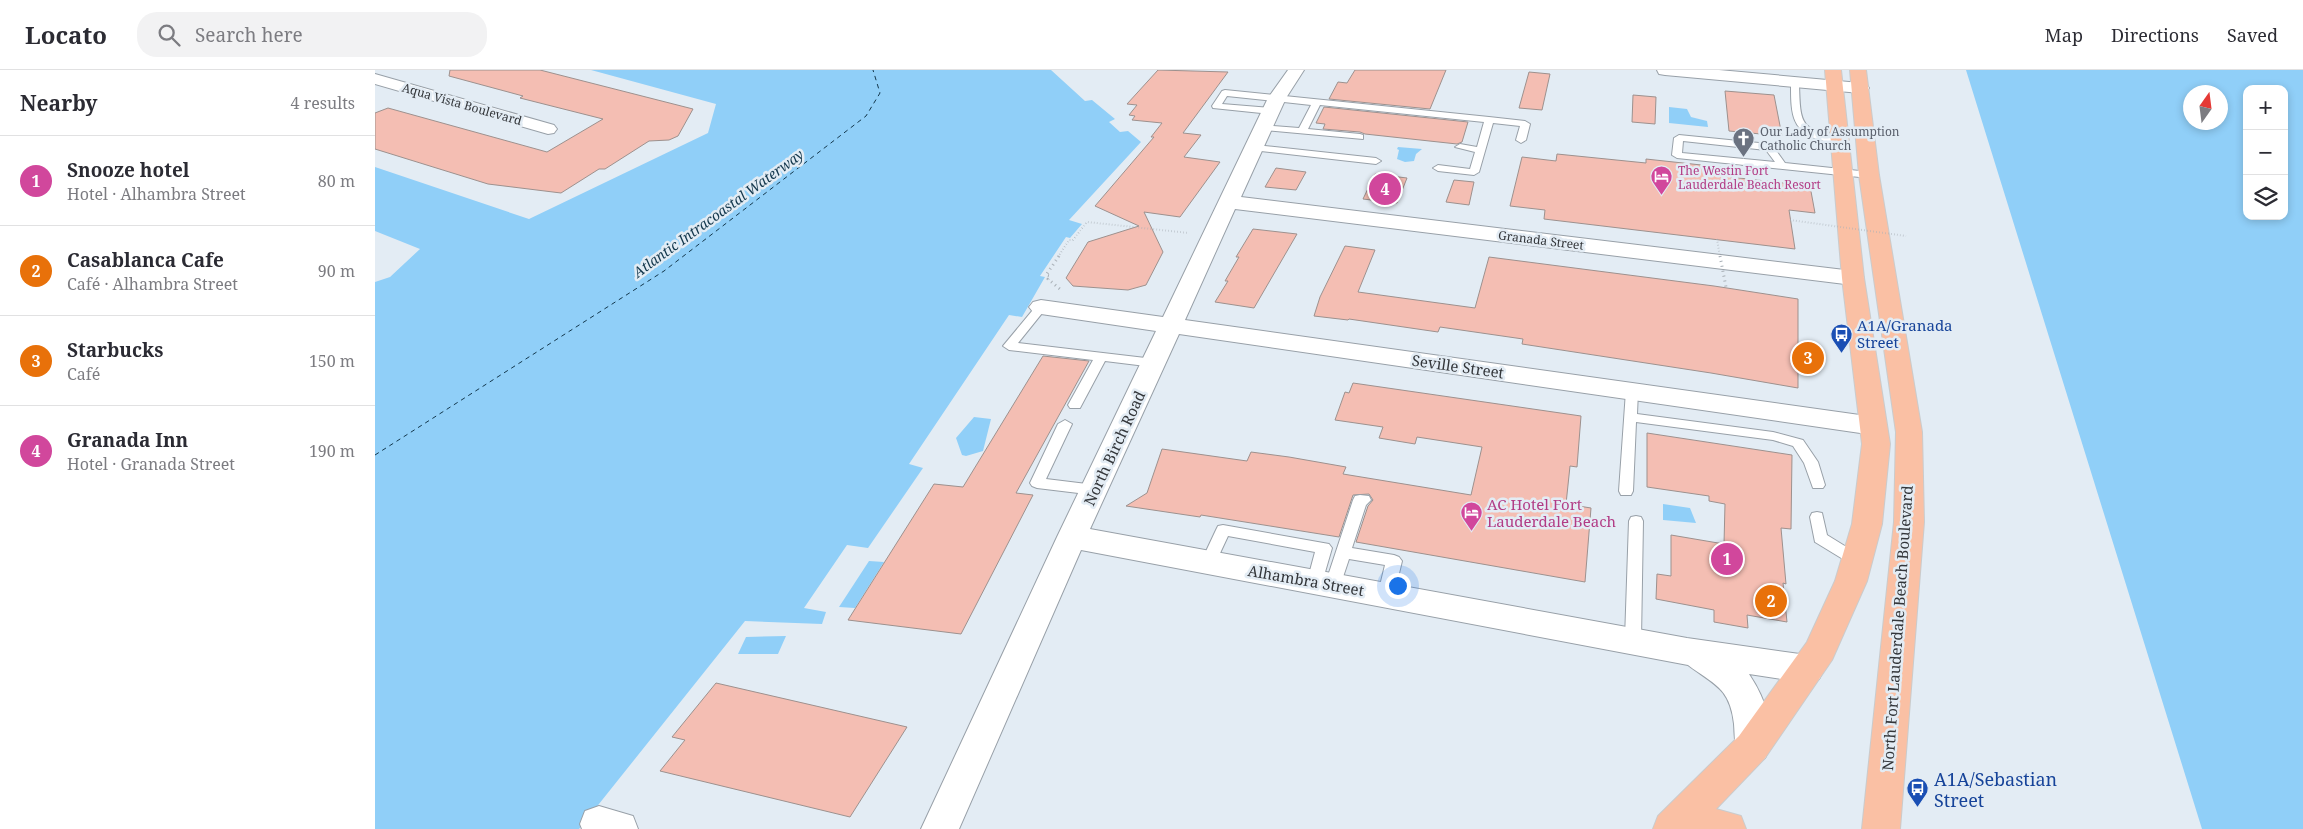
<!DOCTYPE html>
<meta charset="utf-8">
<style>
body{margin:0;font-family:"Noto Serif",serif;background:#f2f2f3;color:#2b2b33}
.controls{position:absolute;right:15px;top:15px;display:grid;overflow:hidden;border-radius:10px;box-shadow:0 2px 8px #0003}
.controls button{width:45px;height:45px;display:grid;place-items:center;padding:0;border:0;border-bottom:1px solid #e1e1e2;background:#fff;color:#2b2b33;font:25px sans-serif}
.compass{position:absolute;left:1808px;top:15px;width:45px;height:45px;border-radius:50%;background:#fff;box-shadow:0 2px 8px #0003;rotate:14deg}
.you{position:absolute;left:1022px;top:515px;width:18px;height:18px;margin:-12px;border:4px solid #fff;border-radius:50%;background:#1a73e8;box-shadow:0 0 0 8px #1a73e833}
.badge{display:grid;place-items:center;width:32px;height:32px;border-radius:50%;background:#d93025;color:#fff;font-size:16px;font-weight:700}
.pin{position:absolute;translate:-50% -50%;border:2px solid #fff;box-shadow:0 1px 5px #0006}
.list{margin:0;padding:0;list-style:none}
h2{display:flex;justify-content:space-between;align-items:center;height:65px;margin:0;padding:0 20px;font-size:21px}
h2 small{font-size:16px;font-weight:400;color:#7c7c81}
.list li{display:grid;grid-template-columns:32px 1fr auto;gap:15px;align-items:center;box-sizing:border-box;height:90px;padding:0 20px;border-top:1px solid #e1e1e2}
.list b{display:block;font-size:19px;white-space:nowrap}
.list p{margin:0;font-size:16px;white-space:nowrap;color:#7c7c81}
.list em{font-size:16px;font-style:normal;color:#7c7c81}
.icon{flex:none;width:28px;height:28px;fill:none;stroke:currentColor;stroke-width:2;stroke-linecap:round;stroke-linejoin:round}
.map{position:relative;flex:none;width:1928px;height:759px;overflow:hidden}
header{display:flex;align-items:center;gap:30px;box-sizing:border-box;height:70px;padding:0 25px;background:#fff;border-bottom:1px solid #e1e1e2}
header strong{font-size:24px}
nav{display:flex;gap:28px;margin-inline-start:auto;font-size:18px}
.search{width:350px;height:45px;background:#f2f2f3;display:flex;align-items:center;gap:12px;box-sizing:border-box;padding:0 18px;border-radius:20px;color:#7c7c81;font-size:19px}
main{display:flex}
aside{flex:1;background:#fff}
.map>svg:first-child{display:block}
.water{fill:#90cff8;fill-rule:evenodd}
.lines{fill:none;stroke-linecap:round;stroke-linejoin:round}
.ferry{stroke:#14384d;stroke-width:1;stroke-dasharray:4.5 4;stroke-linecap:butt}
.building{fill:#f4beb3;stroke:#9d918e}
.lane-casing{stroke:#98a0a8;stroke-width:2}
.street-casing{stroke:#98a0a8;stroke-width:2}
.primary-casing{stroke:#cacbcc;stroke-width:2}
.path-far1{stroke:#a9b0b7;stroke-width:2;stroke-dasharray:0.5 2.5;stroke-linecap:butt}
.path{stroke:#a9b0b7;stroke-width:3;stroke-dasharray:1 4;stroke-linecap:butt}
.lane{fill:#fff;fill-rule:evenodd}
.street{fill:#fff;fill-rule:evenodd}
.primary{fill:#fac0a4;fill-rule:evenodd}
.path-bridge-far1{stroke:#a9b0b7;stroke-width:2;stroke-dasharray:0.5 2.5;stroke-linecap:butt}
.path-bridge{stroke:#a9b0b7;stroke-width:3;stroke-dasharray:1 4;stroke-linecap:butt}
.labels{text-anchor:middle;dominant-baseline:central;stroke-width:5;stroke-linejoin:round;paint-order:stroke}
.far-street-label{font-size:12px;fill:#33363a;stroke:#e3ecf4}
.far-worship-label{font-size:12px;fill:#5b616d;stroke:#e3ecf4;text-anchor:start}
.far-hotel-label{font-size:12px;fill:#b23c85;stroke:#e3ecf4;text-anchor:start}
.far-water-label{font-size:14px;font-style:italic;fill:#14384d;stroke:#e3ecf4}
.transit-label{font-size:15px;fill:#164399;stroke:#e3ecf4;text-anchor:start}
.street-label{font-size:15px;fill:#33363a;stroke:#e3ecf4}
.hotel-label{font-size:15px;fill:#b23c85;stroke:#e3ecf4;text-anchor:start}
.near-transit-label{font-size:18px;fill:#164399;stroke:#e3ecf4;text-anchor:start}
</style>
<header>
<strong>Locato</strong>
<div class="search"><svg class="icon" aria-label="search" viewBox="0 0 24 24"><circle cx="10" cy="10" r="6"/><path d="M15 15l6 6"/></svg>Search here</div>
<nav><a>Map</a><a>Directions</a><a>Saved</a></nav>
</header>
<main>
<aside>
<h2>Nearby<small>4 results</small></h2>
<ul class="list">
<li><span class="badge" style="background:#d1479c">1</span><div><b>Snooze hotel</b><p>Hotel · Alhambra Street</p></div><em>80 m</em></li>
<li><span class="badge" style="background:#e8710a">2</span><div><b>Casablanca Cafe</b><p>Café · Alhambra Street</p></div><em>90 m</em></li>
<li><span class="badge" style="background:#e8710a">3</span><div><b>Starbucks</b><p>Café</p></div><em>150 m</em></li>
<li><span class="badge" style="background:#d1479c">4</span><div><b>Granada Inn</b><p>Hotel · Granada Street</p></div><em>190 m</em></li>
</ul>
</aside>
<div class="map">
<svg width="1928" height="759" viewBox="0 0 1928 759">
<rect width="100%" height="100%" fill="#e3ecf4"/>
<path class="water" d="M216,0H676L710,31L717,30L740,49L734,52L745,62L753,61L766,72L694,150L707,154L695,168L691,167L665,206L670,207L647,247L634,245L534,394L548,398L493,478L472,475L429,538L451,542L447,554L370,551L204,759H0V212L15,207L45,179L0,161V97L154,149L333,63L341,34Z
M1591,0H1928V759H1827ZM1872,19H1909V146H1872ZM1816,22H1846V52H1816Z
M1294,37L1312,39L1316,47L1332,51L1333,57L1294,53Z
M1023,77L1047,79L1041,84L1039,91L1030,92L1022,89L1024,80L1022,79Z
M599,347L616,349L608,381L591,386L587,385L581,368Z
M1288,434L1315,438L1321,453L1288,450Z
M494,491L509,492L480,538L464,537Z
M411,566L403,584H363L371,567Z"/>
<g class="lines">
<path class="ferry" d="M0,385L289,201L491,46L505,23L498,0"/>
</g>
<path class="building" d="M75,0H165L318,39L303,66L294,70L274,71L230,99H224L186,123L113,114L0,79V43L13,38L172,82L228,49L145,28L148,26L74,6Z
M783,0L853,2L808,63L826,65L809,87L845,92L805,147L769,142L788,182L771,215L753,220L698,216L691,208L713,172L764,156L720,136L779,67H776L787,53L757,50L760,46L754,45L762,35L752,34Z
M980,0H1071L1055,39L954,29L963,12L972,13Z
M1154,2L1175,4L1167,40L1144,38Z
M1350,21L1399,25L1407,66L1354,61Z
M1258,25L1281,27L1280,54L1257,52Z
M949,37L1093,52L1087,72L1082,74L990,64L985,62L948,59L950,54L941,53Z
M1182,84L1271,93V89L1354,98L1355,107L1435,116L1440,143L1414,140L1420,179L1169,149L1170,140L1135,136L1147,87L1181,91Z
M901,98L931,102L921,120L890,117Z
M1000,104L1032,108L1022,133L988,129Z
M1079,110L1099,112L1094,135L1071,132Z
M878,159L922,164L879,238L840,232L853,211H850L864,187H861Z
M970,176L1000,180L983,222L1100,238L1114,187L1339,216L1423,229V318L1336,303L1147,274L1148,269L1065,257L1063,262L974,249L973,250L939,246L945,227Z
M668,286L714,291L641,423L658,425L586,564L473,550L559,414L588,417Z
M978,313L1206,346L1202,397L1195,396L1191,434L1216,438L1210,512L981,472L993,436L998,430L994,424L978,425L964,467L826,445L825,447L751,436L772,423L787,379L872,391L876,382L914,387L971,397L968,404L1096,425L1107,377L1042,367L1040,374L1004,368L1008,357L960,350L970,322L974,323Z
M1272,363L1417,385L1416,459L1406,458L1411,514L1408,513L1412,552L1372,545L1373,558L1339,552V540L1281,529L1282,504L1296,506V465L1349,474L1350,434L1334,431V426L1272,417Z
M341,613L532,657L475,747L285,701L310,670L297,667Z"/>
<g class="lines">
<defs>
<path id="lane" d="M1420,9L1424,12C1425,58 1426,58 1468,70V74C1462,75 1455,72 1449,71C1415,63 1416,42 1416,12Z
M850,20L1114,47L1150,51L1155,54L1151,70L1146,73L1141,70L1145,56L1118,53L1104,102L1099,105L1063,101L1058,98L1063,95L1095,99L1100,82L1080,77L1085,74L1102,77L1109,52L945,35L933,59L985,64L988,65V69L889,60L884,57L886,55L924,58L936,35L852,26L847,34L896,38L900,41L896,44L838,38L837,36L847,21Z
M1304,65L1394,74L1397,75L1410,93L1494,102L1499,105L1494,108L1302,88L1297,85L1299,68ZM1308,71L1391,80L1400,92L1307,83Z
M880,75L1001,88L1006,91L1001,94L877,80L875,78Z
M666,233L672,237L643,273L779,289L785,293L779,297L730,291L705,338H695L693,335L718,290L634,280L628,276L662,235Z
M1257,317L1263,321L1262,344L1398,362L1428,370L1443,392L1450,415L1448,418H1438L1429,393L1418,376L1398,370L1261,352L1258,421L1256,425H1246L1244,421L1251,321Z
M690,350L697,354L671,409L720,415L725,416L727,420L725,424L720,425L662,418L657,416L655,413L683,354Z
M985,425L994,426L996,430L991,435L977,478L1019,485L1024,487L1027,491L1019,524L1017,528L1011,530L1005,528L1003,524L1010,495L974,489L964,519L958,521L952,519L950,515L978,430L980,426Z
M1442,442L1447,443L1452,465L1486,486L1489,490L1486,494L1481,496L1476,494L1440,472L1435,447L1437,443Z
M1261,446L1266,447L1268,451L1266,569L1264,574L1258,576L1252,574L1250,569L1254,451L1256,447Z
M848,455L954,474L957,478L946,516L940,518L934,516L932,512L940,482L853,466L839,496L834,498L829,496L826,492L841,460L843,456Z"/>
<path id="street" d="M913,0H929L911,28L866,127L1478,201L1486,203L1489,208L1486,213L1478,215L860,139L810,250L1499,347L1508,350L1512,356L1508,362L1499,365L804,264L715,459L1312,568L1432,585L1444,589L1449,599L1444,609L1432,613L1374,604C1390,628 1403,661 1390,688L1377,693L1364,688C1359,676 1360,667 1359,654C1355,617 1338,614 1313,595L706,480L584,759H546L682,467L781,261L666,244L658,242L654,237L658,232L666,230L788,247L893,28Z
M1282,0H1344L1485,13L1491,14L1494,18L1491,22L1485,23L1290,5L1284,4Z
M0,4L179,55L182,59L179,63L173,64L0,14Z
M224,736L258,746L263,759H207L205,754L210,741Z"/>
<path id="primary" d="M1450,0H1466L1489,208L1515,374L1507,454L1492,511L1457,590L1390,688L1341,739L1366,746L1371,759H1278L1283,746L1364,666L1432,572L1460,511L1477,454L1487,374L1467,208Z
M1475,0H1491L1504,105L1547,362L1549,452L1525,759H1487L1519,452L1521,362L1484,105Z"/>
</defs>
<use href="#lane" class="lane-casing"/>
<use href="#street" class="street-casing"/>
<use href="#primary" class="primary-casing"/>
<path class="path-far1" d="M683,187L694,170H698L712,152L814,163"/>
<path class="path" d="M684,186L671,205L675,206L673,209L686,220"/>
<use href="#lane" class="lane"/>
<use href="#street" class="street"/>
<use href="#primary" class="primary"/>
<path class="path-bridge-far1" d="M1415,150L1531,166
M1342,169L1345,187"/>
<path class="path-bridge" d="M1345,186L1351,217"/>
</g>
<defs>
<symbol id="church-pin" viewBox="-11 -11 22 30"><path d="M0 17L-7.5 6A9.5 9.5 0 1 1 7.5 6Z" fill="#6b7280" stroke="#e3ecf4"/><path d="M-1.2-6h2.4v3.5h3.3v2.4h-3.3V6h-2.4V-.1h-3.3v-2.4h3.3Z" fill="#fff"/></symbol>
<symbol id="hotel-pin" viewBox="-11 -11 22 30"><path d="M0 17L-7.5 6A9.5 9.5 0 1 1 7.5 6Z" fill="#d1479c" stroke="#e3ecf4"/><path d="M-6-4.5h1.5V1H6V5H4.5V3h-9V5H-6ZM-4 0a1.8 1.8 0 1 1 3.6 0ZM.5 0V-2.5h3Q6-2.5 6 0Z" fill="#fff"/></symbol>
<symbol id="bus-pin" viewBox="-11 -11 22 30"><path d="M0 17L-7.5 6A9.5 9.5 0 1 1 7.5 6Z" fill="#1a4fb4" stroke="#e3ecf4"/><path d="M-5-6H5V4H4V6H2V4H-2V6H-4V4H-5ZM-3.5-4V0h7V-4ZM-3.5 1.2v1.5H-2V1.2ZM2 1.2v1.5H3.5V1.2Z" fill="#fff"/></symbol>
</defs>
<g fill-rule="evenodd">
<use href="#church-pin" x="1356" y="56" width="25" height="34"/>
<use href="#hotel-pin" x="1274" y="94" width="25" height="34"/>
<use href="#bus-pin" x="1454" y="252" width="25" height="34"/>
<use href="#hotel-pin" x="1084" y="430" width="25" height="34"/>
<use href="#bus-pin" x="1530" y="706" width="25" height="34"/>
</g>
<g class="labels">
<g class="far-street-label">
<text transform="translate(87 34) rotate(16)">Aqua Vista Boulevard</text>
<text transform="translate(1166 170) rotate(7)">Granada Street</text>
</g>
<g class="far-worship-label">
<text x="1385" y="61">Our Lady of Assumption<tspan x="1385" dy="14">Catholic Church</tspan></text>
</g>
<g class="far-hotel-label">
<text x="1303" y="100">The Westin Fort<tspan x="1303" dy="14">Lauderdale Beach Resort</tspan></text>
</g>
<g class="far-water-label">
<text transform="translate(343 143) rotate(-36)">Atlantic Intracoastal Waterway</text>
</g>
<g class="transit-label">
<text x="1482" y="255">A1A/Granada<tspan x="1482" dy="17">Street</tspan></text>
</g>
<g class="street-label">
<text transform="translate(1083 296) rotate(8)">Seville Street</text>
<text transform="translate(739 378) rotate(-65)">North Birch Road</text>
<text transform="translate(931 510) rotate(10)">Alhambra Street</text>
<text transform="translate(1522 558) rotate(-86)">North Fort Lauderdale Beach Boulevard</text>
</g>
<g class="hotel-label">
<text x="1112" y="434">AC Hotel Fort<tspan x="1112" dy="17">Lauderdale Beach</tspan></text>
</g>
<g class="near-transit-label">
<text x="1559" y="709">A1A/Sebastian<tspan x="1559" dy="21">Street</tspan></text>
</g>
</g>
</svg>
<div class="controls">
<button>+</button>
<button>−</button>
<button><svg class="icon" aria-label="layers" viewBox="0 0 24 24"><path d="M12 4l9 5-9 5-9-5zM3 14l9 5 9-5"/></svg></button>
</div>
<svg class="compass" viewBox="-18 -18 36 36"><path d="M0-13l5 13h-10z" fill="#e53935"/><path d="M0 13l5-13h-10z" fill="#7c7c81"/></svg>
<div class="you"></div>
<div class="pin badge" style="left:1352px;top:489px;background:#d1479c">1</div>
<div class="pin badge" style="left:1396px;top:531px;background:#e8710a">2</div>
<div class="pin badge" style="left:1433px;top:288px;background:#e8710a">3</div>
<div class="pin badge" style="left:1010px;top:119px;background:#d1479c">4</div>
</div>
</main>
